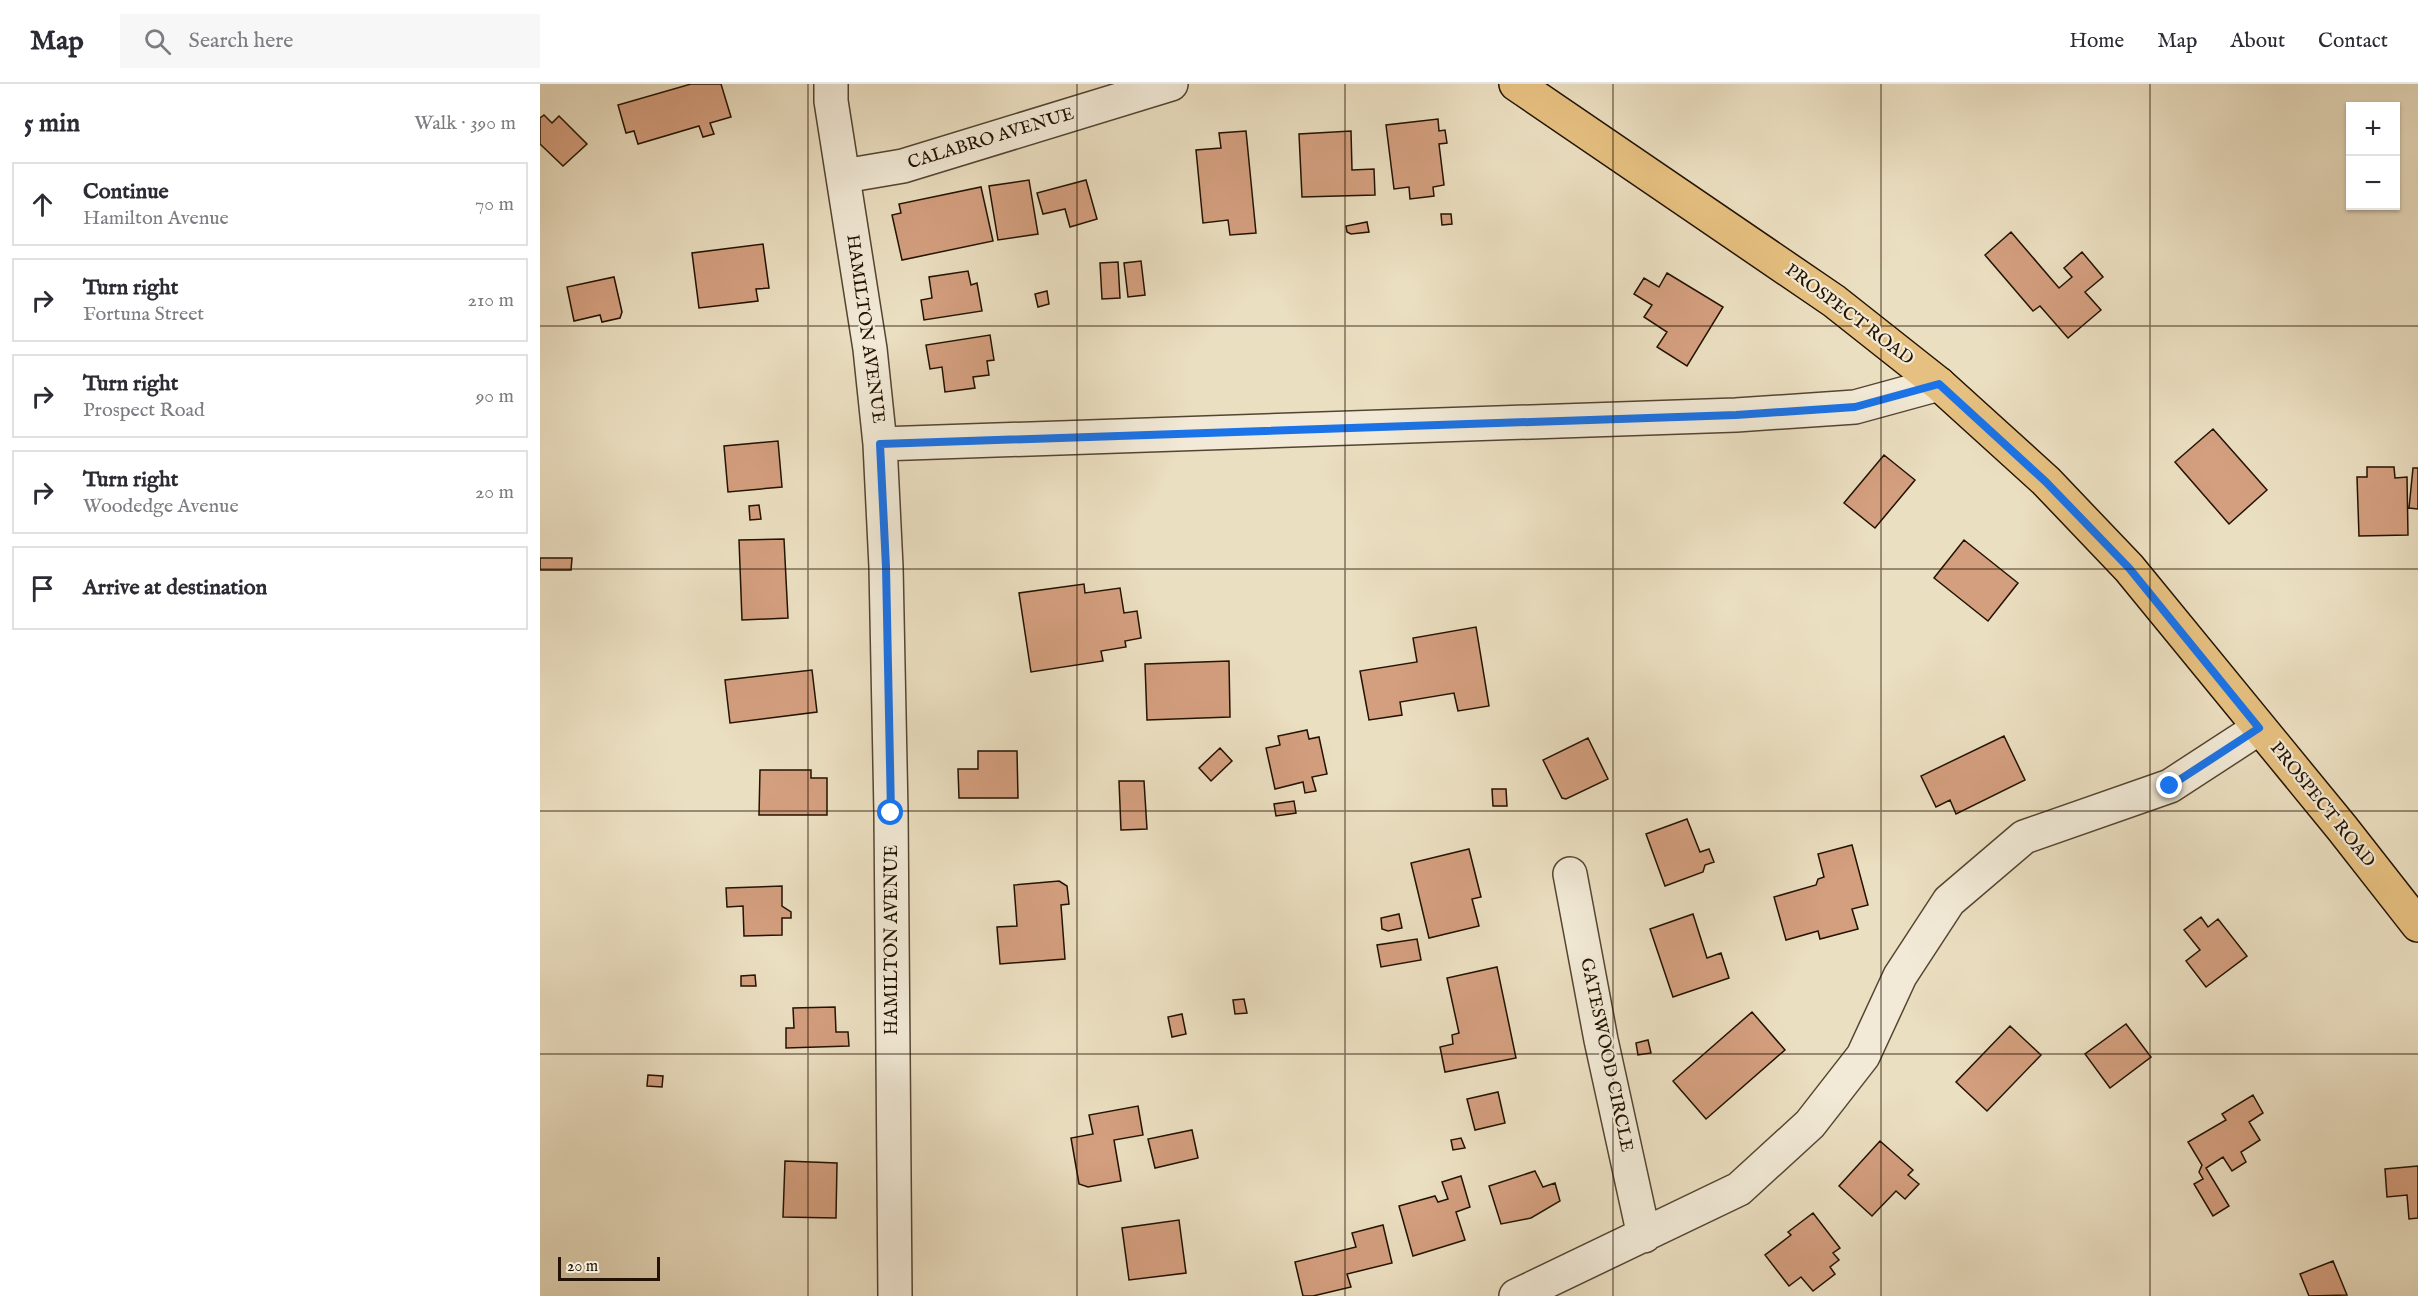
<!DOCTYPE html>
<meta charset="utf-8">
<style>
body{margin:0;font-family:"IM FELL English",serif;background:#f7f7f7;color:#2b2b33}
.controls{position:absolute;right:18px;top:18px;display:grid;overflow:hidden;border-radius:0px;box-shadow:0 2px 4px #0004}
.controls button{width:54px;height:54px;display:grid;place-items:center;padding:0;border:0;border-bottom:2px solid #e1e1e2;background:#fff;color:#2b2b33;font:30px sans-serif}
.scale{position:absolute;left:18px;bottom:15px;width:102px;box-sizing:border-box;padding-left:6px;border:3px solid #221201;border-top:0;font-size:16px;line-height:21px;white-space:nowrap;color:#221201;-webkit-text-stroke:4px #f2ead7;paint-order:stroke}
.stop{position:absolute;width:18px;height:18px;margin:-14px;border:4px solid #1a73e8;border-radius:50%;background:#fff}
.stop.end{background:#1a73e8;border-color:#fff;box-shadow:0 2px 6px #0008}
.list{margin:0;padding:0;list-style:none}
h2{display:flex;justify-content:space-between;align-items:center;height:78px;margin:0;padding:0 24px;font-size:26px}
h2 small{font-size:20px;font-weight:400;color:#7c7c81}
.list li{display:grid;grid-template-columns:39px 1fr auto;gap:18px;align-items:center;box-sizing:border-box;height:84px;margin:0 12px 12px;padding:0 12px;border:2px solid #e1e1e2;border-radius:0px}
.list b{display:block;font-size:22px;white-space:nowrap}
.list p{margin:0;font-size:20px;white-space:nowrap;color:#7c7c81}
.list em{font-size:20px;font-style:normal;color:#7c7c81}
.icon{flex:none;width:33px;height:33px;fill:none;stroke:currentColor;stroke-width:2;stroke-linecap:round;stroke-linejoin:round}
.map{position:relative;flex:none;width:1878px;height:1212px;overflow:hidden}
header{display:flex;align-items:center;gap:36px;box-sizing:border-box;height:84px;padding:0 30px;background:#fff;border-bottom:2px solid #e1e1e2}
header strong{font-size:28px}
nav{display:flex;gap:33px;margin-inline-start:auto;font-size:21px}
.search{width:420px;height:54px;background:#f7f7f7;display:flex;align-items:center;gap:15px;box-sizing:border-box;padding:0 21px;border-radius:0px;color:#7c7c81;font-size:22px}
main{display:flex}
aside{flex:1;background:#fff}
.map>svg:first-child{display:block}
.building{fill:#d49f7f;stroke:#221201;stroke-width:1.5}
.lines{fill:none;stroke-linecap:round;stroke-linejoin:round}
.minor-casing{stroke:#544531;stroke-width:36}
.major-casing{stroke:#221201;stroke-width:36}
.minor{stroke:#f2ead7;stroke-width:33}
.major{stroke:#e6c080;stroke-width:33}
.route{stroke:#1a73e8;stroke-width:8}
.grid{fill:none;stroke:#221201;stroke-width:1.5;stroke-opacity:0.55}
.labels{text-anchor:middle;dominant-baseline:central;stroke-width:4.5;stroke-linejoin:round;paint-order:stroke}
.street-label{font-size:18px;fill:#221201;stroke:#f2ead7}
</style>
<header>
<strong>Map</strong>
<div class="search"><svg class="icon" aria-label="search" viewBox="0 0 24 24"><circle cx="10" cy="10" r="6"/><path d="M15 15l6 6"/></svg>Search here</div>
<nav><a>Home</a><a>Map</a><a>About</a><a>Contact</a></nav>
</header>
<main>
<aside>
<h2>5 min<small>Walk · 390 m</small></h2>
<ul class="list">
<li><svg class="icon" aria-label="ahead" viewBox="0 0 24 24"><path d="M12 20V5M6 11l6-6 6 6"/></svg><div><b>Continue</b><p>Hamilton Avenue</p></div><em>70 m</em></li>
<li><svg class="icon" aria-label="right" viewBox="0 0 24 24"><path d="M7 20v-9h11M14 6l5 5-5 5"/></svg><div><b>Turn right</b><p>Fortuna Street</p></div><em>210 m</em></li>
<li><svg class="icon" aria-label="right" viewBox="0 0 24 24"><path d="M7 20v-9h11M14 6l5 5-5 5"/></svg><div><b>Turn right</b><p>Prospect Road</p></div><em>90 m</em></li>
<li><svg class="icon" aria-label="right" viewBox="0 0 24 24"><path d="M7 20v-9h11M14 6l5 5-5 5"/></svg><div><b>Turn right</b><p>Woodedge Avenue</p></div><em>20 m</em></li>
<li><svg class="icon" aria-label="arrive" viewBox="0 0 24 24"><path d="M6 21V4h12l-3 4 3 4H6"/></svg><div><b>Arrive at destination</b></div></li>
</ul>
</aside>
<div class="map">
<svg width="1878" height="1212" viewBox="0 0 1878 1212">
<rect width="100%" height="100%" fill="#ebdfc1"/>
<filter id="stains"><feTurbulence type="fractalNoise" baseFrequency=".00333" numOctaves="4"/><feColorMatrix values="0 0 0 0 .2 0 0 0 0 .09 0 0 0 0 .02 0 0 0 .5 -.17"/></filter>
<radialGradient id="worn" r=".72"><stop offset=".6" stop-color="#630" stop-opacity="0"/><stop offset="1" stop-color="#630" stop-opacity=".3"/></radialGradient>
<path class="building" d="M151,0H181L191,33L170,39L174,50L163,53L159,42L98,60L94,47L86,49L78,21Z
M4,31L12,39L19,32L47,60L23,82L0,60V34Z
M898,35L899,47L905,46L907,59L899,60L904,101L893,103L894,112L870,115L869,103L854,105L846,41Z
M706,47L716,149L690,151L688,136L663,139L656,66L681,64L679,49Z
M811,47L812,86L834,85L835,111L762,113L759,50Z
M489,96L498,150L458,156L449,102Z
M546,96L557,135L530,143L525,125L503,130L497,109Z
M441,103L453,157L362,176L352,131L361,129L359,120Z
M901,130H911L912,140L902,141Z
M827,138L829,148L811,150L807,148L806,142Z
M1471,148L1519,204L1532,193L1524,184L1542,168L1563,193L1545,208L1561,226L1528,254L1500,222L1493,227L1445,171Z
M223,160L229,204L216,205L218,217L159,224L152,169Z
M601,177L605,211L588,213L584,179Z
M578,178L580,214L562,215L560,179Z
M428,187L431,201L437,199L442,227L384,236L381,216L392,214L389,193Z
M1127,189L1183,223L1147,282L1117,263L1127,248L1104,233L1112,221L1094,210L1104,194L1119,203Z
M74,193L82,228L80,234L62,238L60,231L34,237L27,203Z
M507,207L509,220L498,223L495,210Z
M450,251L454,276L447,277L449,291L433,293L435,304L405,308L402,283L390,285L386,261Z
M1673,345L1727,406L1689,440L1635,378Z
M238,357L242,403L188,408L184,362Z
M1344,371L1375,396L1335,444L1304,419Z
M1827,383H1854L1855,394L1867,393L1868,451L1819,452L1817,393H1827Z
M1873,384H1878V425L1869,424Z
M219,421L221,435L210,436L209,422Z
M244,455L248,534L202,536L199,456Z
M1424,456L1478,499L1448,537L1394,494Z
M0,474H32L31,486H0Z
M544,500L545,509L580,504L584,529L597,527L601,554L585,557L586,563L561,567L563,577L491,588L479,509Z
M936,543L949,622L918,627L914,609L860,618L862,631L829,636L820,587L877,578L873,554Z
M689,577L690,633L607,636L605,580Z
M272,586L277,628L190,639L185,596Z
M767,646L769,655L779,653L787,690L772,693L776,707L765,709L763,698L735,705L726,664L740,661L738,652Z
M1464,652L1485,696L1416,730L1410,716L1396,723L1381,692Z
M1048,654L1068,695L1026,715L1022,714L1003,676Z
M680,664L692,677L671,697L659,684Z
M438,667H477L478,714H419L418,685H438Z
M220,686H271V694H287V731H219Z
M579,697H604L607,745L581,746Z
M952,705H966L967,722H953Z
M754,717L756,729L736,732L734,720Z
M1147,735L1160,768L1169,765L1174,778L1165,781L1163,788L1125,802L1106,750Z
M1312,761L1328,821L1312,825L1318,845L1280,855L1278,847L1246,856L1234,813L1276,801L1278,795L1284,793L1278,770Z
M929,765L941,813L932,815L939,842L889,854L871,779Z
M519,797L527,802L529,820L521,821L525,875L460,880L457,843L477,842L474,801Z
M242,802V822L251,828V834H242V851L204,852L203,822L187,823L186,804Z
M859,830L862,844L848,847L842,845L841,834Z
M1153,830L1167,874L1181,869L1189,894L1133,913L1110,845Z
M1661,833L1668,843L1678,835L1707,872L1666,903L1646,877L1660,866L1644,846Z
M877,855L881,876L841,883L837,861Z
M957,883L976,974L905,988L900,963L913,960L912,951L919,949L907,894Z
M215,891L216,902H201V892Z
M704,915L707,929L695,930L693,916Z
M295,923L296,948H308L309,962L246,964V944H254L253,924Z
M1212,928L1245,966L1166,1035L1133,997Z
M642,930L646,950L632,953L628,933Z
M1586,940L1611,973L1570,1004L1545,970Z
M1470,942L1501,971L1447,1027L1416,998Z
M1108,956L1111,969L1098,971L1096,959Z
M108,991L123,992L122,1003L107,1002Z
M958,1008L965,1039L935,1046L927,1015Z
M1713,1011L1723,1029L1709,1038L1720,1056L1701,1068L1706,1078L1692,1087L1683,1073L1666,1084L1689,1122L1673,1132L1654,1100L1663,1095L1659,1088L1662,1081L1648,1058L1686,1036L1682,1030Z
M598,1022L603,1051L574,1056L581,1097L548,1103L539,1100L531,1054L553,1050L549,1031Z
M652,1046L658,1074L615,1084L608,1055Z
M921,1054L925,1064L913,1066L911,1056Z
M1340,1057L1373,1086L1368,1091L1379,1100L1365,1115L1356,1107L1332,1132L1299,1102Z
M245,1077L297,1079L296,1134L243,1133Z
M1878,1082V1134L1869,1135L1867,1111L1847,1113L1845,1085Z
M995,1087L1003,1103L1015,1099L1020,1117L991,1134L961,1140L949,1102Z
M921,1092L930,1123L916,1128L925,1156L873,1172L859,1122L895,1112L898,1118L908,1115L902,1098Z
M1273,1129L1300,1164L1293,1169L1299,1176L1290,1183L1295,1190L1273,1207L1261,1193L1249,1202L1225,1171L1251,1151L1248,1148Z
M639,1136L646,1189L589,1196L582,1144Z
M843,1141L852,1179L807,1190L811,1203L773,1212H763L755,1178L816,1163L812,1149Z
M1793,1177L1807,1211L1769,1212L1760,1190Z"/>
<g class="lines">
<defs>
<path id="minor" d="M291,0V17L330,265L340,360L346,483L351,729L355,1212
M304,92L363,82L631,0
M340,360L1196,331L1315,323L1399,300
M1030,790L1061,956L1104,1152
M976,1212L1199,1105L1270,1040L1323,972L1360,892L1409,817L1484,753L1630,702L1719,644"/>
<path id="major" d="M976,0L1294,217L1399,300L1506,397L1589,484L1802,744L1878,841"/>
</defs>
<use href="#minor" class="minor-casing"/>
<use href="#major" class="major-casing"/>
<use href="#minor" class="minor"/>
<use href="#major" class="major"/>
</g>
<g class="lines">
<path class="route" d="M351,729L346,483L340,360L1196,331L1315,323L1399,300L1506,398L1589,484L1719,644L1630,702"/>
</g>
<path class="grid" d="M268,0V1212M537,0V1212M805,0V1212M1073,0V1212M1341,0V1212M1610,0V1212M0,242H1878M0,485H1878M0,727H1878M0,970H1878"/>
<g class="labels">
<g class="street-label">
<text transform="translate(451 55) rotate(-17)">CALABRO AVENUE</text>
<text transform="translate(1309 231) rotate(37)">PROSPECT ROAD</text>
<text transform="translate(325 245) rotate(82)">HAMILTON AVENUE</text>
<text transform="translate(1782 721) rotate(51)">PROSPECT ROAD</text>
<text transform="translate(352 856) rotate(-90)">HAMILTON AVENUE</text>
<text transform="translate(1066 971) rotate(78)">GATESWOOD CIRCLE</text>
</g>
</g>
<rect width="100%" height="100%" filter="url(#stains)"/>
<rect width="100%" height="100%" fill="url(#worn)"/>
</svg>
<div class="controls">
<button>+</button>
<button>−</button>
</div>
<div class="scale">20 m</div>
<div class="stop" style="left:351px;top:729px"></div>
<div class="stop end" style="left:1630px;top:702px"></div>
</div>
</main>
